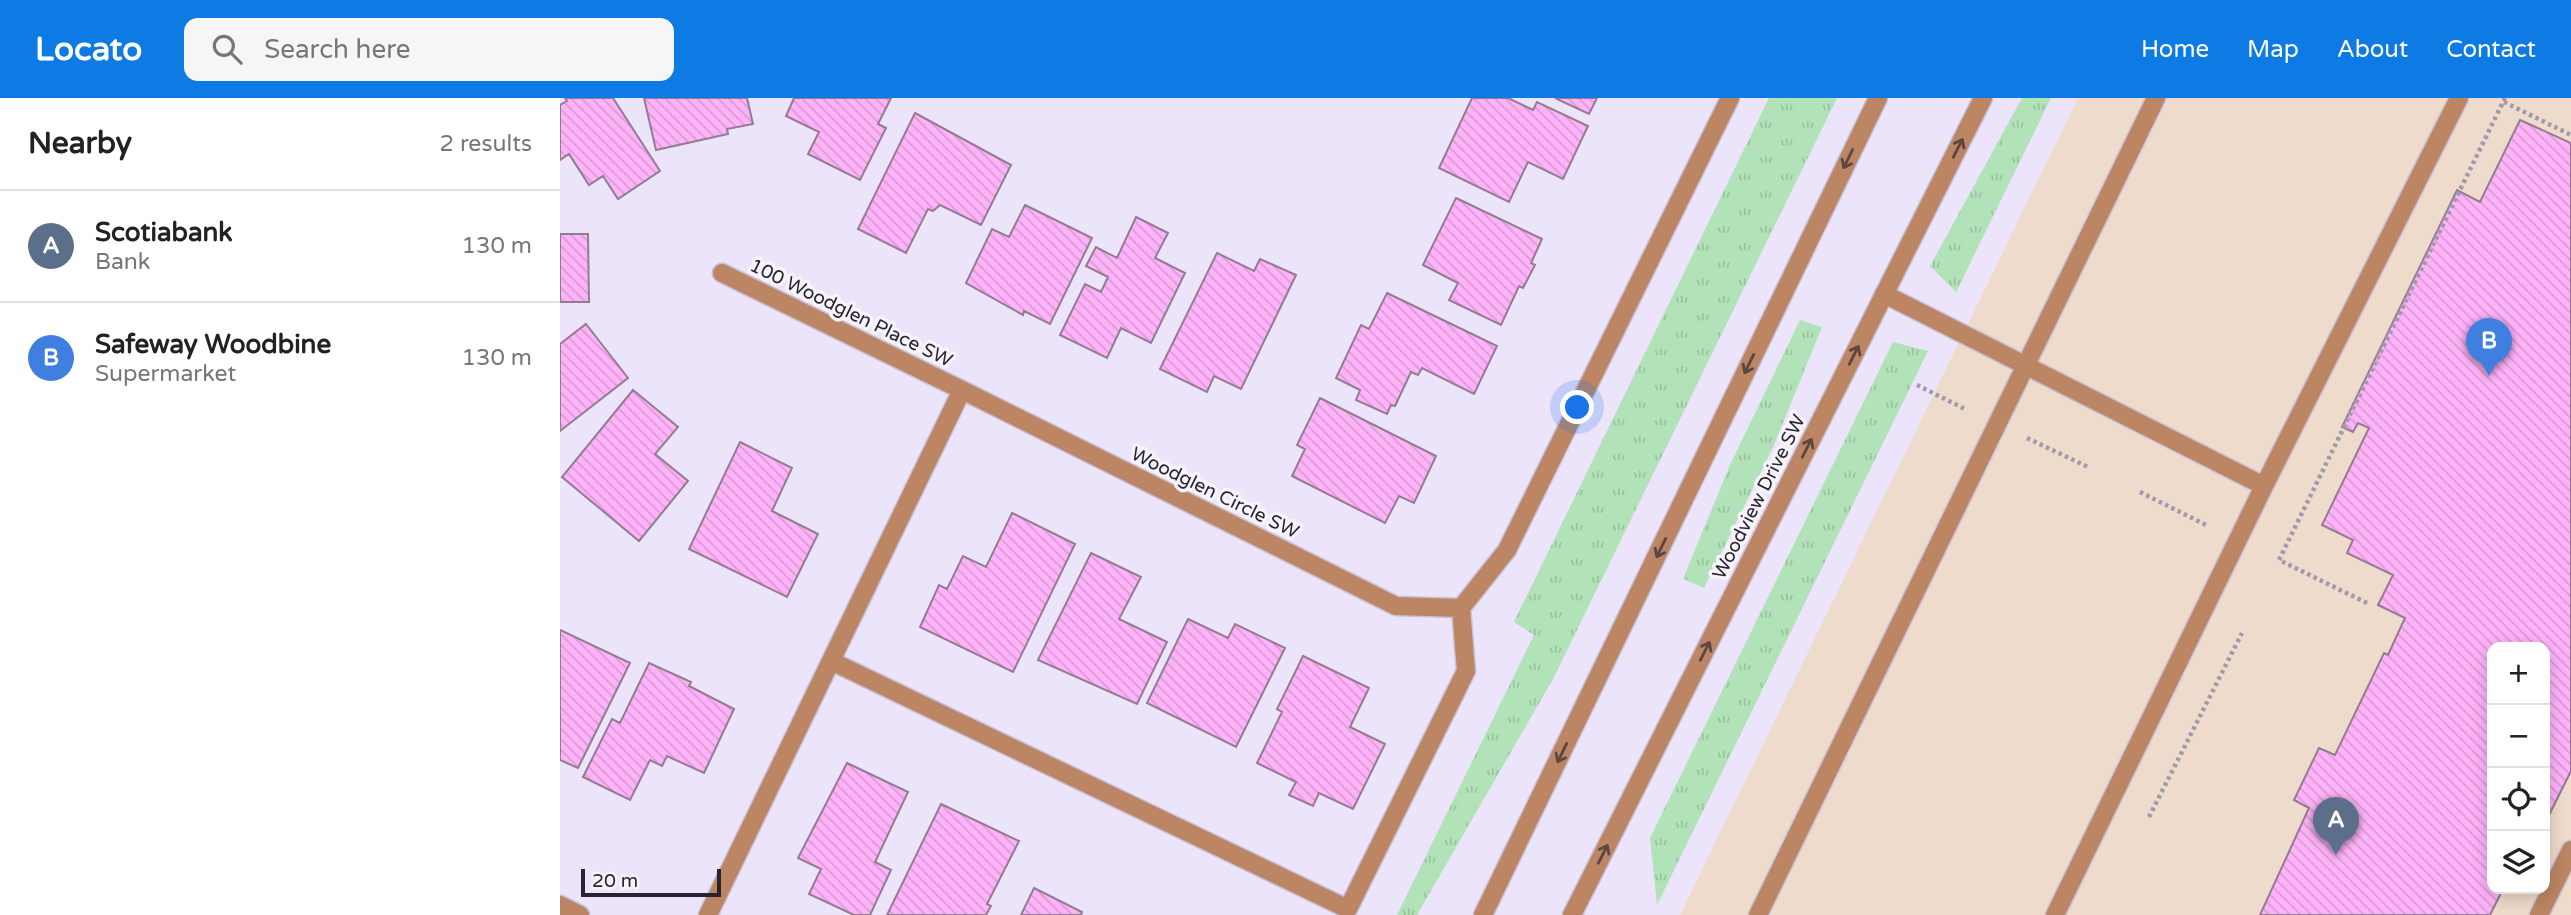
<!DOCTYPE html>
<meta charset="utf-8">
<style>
body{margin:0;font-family:"Varela Round",sans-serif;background:#f6f6f6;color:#222}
.controls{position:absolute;right:21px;bottom:21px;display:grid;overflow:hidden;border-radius:14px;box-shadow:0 4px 18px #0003}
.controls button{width:63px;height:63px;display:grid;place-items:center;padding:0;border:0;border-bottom:2px solid #e0e0e0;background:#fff;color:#222;font:35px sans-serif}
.scale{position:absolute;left:21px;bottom:18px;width:140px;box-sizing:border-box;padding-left:7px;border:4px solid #28242f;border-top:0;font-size:19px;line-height:24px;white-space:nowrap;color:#28242f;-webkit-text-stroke:5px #f6f4fa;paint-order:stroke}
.you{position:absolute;left:1018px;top:310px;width:24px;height:24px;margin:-18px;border:5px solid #fff;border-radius:50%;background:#1a73e8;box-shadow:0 0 0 10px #1a73e833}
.badge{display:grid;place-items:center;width:46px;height:46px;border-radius:50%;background:#0d7be3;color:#fff;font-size:23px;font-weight:700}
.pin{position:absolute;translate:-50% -58px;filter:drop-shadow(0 2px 4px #0008)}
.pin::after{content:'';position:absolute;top:37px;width:24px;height:21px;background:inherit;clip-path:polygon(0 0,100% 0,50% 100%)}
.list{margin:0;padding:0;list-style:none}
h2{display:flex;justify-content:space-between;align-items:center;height:91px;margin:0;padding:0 28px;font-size:30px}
h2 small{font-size:23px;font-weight:400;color:#767676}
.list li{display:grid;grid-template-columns:46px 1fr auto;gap:21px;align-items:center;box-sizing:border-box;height:112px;padding:0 28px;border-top:2px solid #e0e0e0}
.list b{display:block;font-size:26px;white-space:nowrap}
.list p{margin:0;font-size:23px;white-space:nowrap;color:#767676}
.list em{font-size:23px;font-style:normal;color:#767676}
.icon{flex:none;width:38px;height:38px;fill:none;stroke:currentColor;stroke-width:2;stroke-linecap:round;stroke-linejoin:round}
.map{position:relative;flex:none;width:2011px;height:817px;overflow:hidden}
header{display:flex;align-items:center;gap:42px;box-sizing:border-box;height:98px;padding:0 35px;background:#0d7be3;color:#fff}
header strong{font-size:33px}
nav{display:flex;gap:38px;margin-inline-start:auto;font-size:24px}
.search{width:490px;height:63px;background:#f6f6f6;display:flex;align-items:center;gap:18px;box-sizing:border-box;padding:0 24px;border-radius:14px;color:#767676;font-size:26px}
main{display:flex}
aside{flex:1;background:#fff}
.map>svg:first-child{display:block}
.commercial{fill:#eedbcb;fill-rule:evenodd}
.grass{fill:url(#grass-tufts)}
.building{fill:url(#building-back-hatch);stroke:#937c91;stroke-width:2}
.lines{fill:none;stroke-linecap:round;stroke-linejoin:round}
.minor-casing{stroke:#c9c1d6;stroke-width:21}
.path{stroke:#a099ab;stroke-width:4.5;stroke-dasharray:3.5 3.5;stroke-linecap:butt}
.minor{stroke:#bc8564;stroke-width:18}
.oneway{stroke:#5c4642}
.labels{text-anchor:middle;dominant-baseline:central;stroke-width:7;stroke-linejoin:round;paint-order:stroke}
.street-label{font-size:19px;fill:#28242f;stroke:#f6f4fa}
</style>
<header>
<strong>Locato</strong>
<div class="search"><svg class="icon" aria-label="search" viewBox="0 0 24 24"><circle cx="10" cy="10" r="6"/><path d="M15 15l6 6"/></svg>Search here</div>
<nav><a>Home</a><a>Map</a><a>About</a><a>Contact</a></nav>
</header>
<main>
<aside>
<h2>Nearby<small>2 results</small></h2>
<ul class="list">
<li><span class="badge" style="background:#5c6f8a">A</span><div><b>Scotiabank</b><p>Bank</p></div><em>130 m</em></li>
<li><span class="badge" style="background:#3f7fe0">B</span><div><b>Safeway Woodbine</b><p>Supermarket</p></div><em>130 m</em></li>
</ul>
</aside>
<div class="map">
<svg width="2011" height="817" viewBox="0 0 2011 817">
<defs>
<pattern id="grass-tufts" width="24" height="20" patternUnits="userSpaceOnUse" patternTransform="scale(1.75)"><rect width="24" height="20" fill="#b2e2b7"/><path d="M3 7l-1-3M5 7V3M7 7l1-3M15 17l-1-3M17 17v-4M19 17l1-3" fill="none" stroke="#99c29e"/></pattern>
<pattern id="building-back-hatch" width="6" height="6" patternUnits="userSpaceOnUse" patternTransform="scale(1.75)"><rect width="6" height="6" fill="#feb3f9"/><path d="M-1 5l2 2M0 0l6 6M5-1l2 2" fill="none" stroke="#da9ad6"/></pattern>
</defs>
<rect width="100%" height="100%" fill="#ece4fb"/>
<path class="commercial" d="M1518,0H2011V817H1120ZM1932,549H1985V791H1932Z"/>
<path class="grass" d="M1209,0H1277L993,581L857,817H837L974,537L954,524Z
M1462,0H1491L1396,194L1370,168Z
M1240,222L1262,229L1214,347L1144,490L1123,481L1170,367Z
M1333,244L1368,253L1097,807L1090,740Z"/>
<path class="building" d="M5,0H53L100,73L58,101L43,78L29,87L9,56L0,62V7L7,3Z
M84,0H187L193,26L167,31L168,36L96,52Z
M234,0H331L318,26L326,30L300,82L248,56L259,34L226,18Z
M912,0H948L973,12L977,4L1028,28L1003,81L968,64L949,104L879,70Z
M995,0H1037L1029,16Z
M355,15L451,67L421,127L380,107L373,113L368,111L346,155L298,131Z
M1960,22L2011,45V673L1985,725V549H1932V791H1943L1930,817H1700L1749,710L1734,702L1759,650L1775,657L1824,555L1828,557L1845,520L1818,507L1833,477L1787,455L1793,442L1762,427L1809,330L1798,325L1793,334L1782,329L1897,92L1920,104Z
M896,100L982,141L971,165L975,167L963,190L959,188L941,227L889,202L898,185L863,167Z
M465,107L532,140L490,226L464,213L463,217L406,185L432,131L449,139Z
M576,119L608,135L595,160L625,175L591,245L561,230L547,260L500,237L525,186L541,194L548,179L526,168L536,149L557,160Z
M0,136H28L29,204H0Z
M657,155L694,173L700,161L736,177L681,291L654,278L647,294L600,271Z
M827,195L937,248L914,296L862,270L858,277L851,274L835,308L831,307L827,316L796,302L800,292L776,280L801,227L809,231Z
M26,226L68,280L0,333V246Z
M73,292L118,329L95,356L128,383L79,443L2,379Z
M760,300L876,358L854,405L839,398L825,425L732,378L745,351L737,347Z
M180,344L232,370L212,413L258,436L227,499L129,451Z
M452,415L515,446L453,574L360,529L379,487L387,491L403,458L426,469Z
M531,455L581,479L559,521L607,544L577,606L478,562Z
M628,521L668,540L675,526L725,550L676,649L587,605Z
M0,532L70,565L18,670L0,662Z
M743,558L809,590L790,629L825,646L793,711L759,695L753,708L729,697L736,684L697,665L722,614L717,611Z
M89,565L131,584L129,588L174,611L144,675L107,658L102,668L90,662L70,702L23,679L52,621L60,625Z
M287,665L348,694L315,764L331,772L310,817H294L249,796L261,771L238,760Z
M381,706L459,743L427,806L431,808L426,817H327Z
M474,790L522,814L521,817H461Z"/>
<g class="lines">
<defs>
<path id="minor" d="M162,175L402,292
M1324,196L1704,388
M271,563L788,811L906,573L901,510
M0,807L20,817
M148,817L402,292L836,508L901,510L947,452L1170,0
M923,817L1318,0
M1012,817L1423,0
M1198,817L1596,0
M1495,817L1704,388L1899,0
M1979,817L2011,752"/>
</defs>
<use href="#minor" class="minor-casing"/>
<path class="path" d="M1944,4L2011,37
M1357,287L1407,312
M1467,340L1530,370
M1580,394L1648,428
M1807,505L1719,462L1945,0
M1589,719L1682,535"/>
<use href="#minor" class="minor"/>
</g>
<defs><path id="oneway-shaft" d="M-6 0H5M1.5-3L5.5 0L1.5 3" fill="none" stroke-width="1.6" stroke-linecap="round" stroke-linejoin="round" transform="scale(1.75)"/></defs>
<g class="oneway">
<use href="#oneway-shaft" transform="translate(1398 50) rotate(-63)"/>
<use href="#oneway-shaft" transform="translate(1288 61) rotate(116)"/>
<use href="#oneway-shaft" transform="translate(1294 257) rotate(-63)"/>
<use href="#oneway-shaft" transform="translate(1189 266) rotate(116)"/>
<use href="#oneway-shaft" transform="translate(1247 350) rotate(-63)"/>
<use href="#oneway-shaft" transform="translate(1101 450) rotate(116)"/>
<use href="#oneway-shaft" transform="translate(1145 553) rotate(-63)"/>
<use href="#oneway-shaft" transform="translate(1002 655) rotate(116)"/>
<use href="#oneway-shaft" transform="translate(1043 756) rotate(-63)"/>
</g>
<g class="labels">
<g class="street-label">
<text transform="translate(291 215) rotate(26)">100 Woodglen Place SW</text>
<text transform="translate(655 395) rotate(26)">Woodglen Circle SW</text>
<text transform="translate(1199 399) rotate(-63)">Woodview Drive SW</text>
</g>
</g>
</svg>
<div class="controls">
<button>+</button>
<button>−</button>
<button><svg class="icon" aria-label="locate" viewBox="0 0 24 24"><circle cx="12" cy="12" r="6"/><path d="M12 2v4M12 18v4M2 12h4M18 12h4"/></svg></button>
<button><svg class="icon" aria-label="layers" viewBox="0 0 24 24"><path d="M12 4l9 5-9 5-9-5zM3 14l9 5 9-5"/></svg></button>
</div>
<div class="scale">20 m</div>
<div class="you"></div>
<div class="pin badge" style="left:1776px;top:757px;background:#5c6f8a">A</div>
<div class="pin badge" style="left:1929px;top:278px;background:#3f7fe0">B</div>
</div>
</main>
